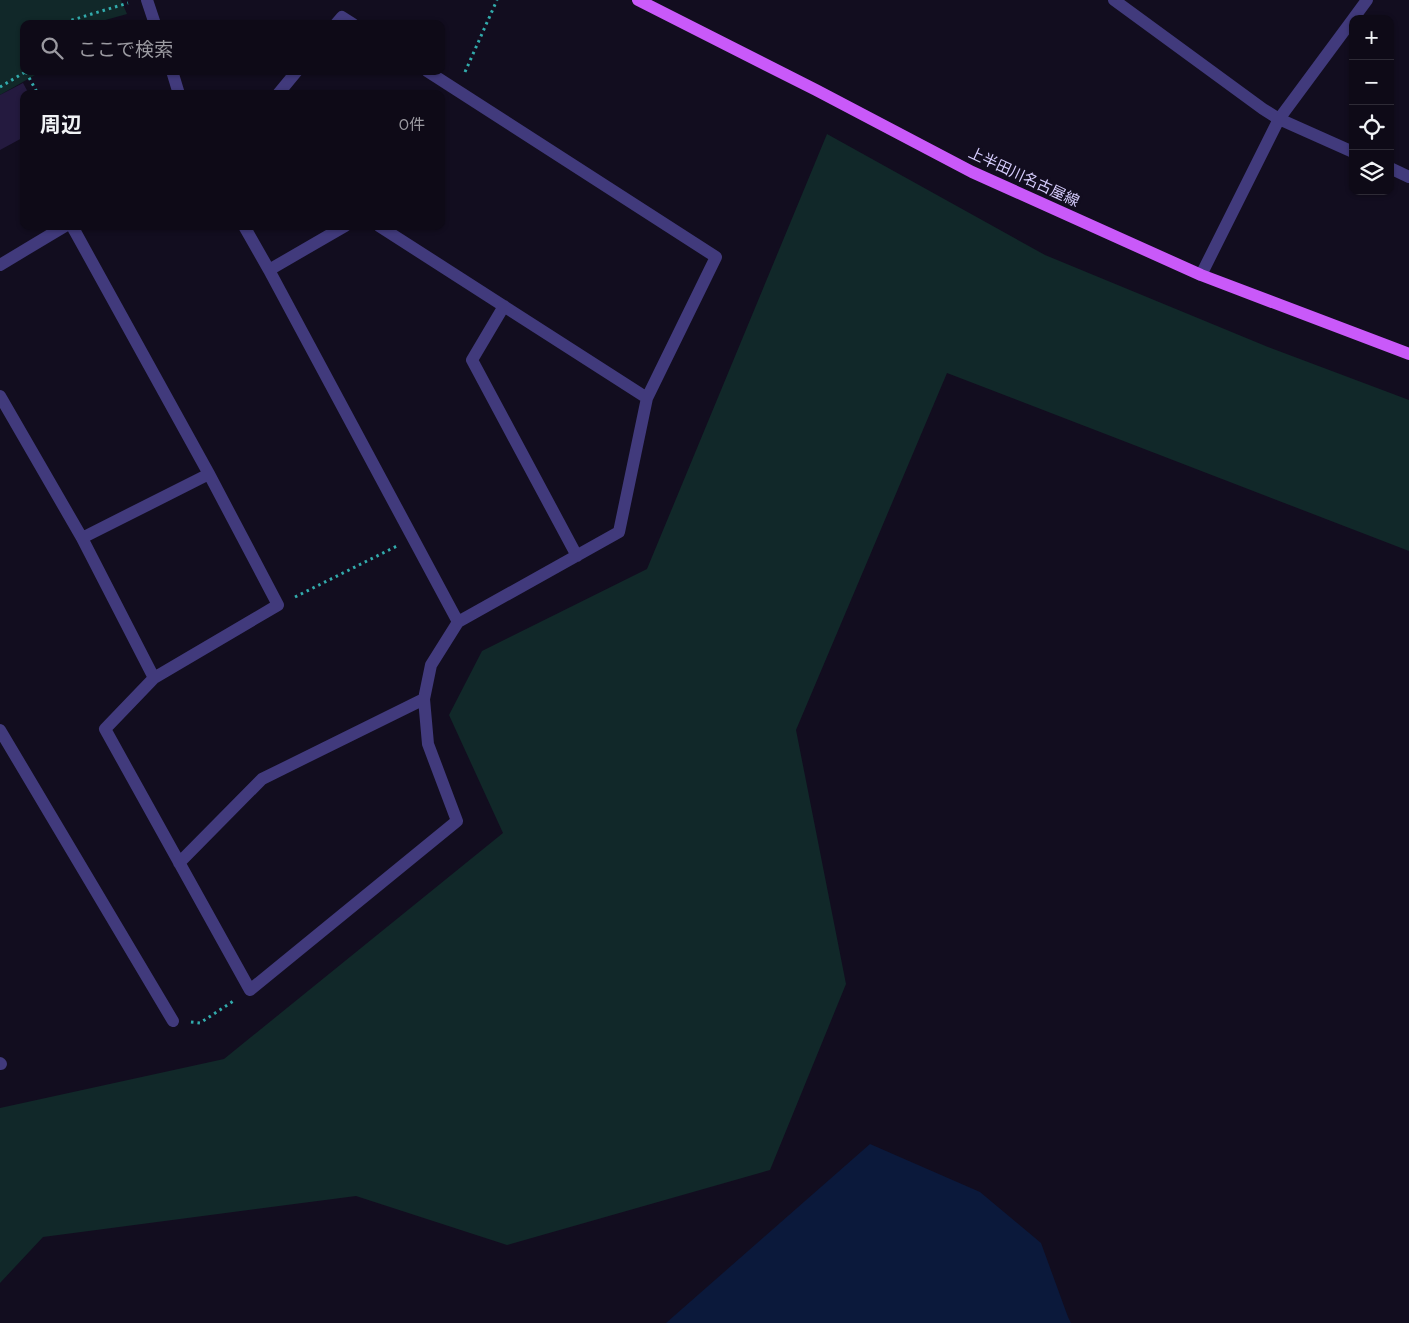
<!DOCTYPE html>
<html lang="ja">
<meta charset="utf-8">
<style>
body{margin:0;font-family:Figtree,"Noto Sans JP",sans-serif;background:#171320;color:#f1f3f6}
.controls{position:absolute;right:15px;top:15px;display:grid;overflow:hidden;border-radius:10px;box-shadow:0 1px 4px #0004}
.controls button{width:45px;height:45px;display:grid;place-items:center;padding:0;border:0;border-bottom:1px solid #2e2b36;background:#0e0a17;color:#f1f3f6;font:25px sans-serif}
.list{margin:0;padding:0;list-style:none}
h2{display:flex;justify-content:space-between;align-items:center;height:65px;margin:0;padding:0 20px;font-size:21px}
h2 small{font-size:16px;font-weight:400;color:#9b9aa1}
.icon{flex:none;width:28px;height:28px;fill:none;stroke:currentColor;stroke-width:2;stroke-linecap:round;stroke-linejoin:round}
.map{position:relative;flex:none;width:1409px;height:1323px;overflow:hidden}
.search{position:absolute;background:#0e0a17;box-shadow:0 1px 4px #0004;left:20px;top:20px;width:425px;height:55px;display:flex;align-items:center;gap:12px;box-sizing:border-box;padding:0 18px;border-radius:10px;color:#9b9aa1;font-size:19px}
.panel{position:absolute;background:#0e0a17;box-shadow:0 1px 4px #0004;left:20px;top:90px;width:425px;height:140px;border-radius:10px}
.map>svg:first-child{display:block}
.green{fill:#112829}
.water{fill:#0b193b}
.building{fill:#241a3f}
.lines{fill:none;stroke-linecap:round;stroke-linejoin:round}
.path{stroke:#32abac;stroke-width:3;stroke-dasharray:2.5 4;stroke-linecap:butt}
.minor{stroke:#413a7c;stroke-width:12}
.major{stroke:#c959f9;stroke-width:12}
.labels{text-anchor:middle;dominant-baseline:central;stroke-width:5;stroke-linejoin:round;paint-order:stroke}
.street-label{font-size:15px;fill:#d6cdfd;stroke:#120d1f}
</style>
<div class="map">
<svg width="1409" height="1323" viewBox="0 0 1409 1323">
<rect width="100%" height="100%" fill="#120d1f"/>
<path class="green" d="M0,0H121L127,14L91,24H24V71H42L0,95Z
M827,134L1045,255L1268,347L1409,400V551L947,373L796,730L846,984L770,1170L507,1245L356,1196L43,1237L0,1283V1108L224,1059L503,833L449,715L482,651L647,569Z"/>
<path class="water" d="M870,1144L980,1192L1041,1243L1068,1317L1071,1323H666Z"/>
<path class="building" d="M23,83L29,94H24V137L0,150V95Z"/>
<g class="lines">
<path class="path" d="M59,24L128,3
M26,72L38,94
M465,72L497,0
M0,87L27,71
M295,597L397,546
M191,1022L200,1023L235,1000"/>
<path class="minor" d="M147,0L155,24
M1114,0L1263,109L1279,119L1353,152
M1353,19L1367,0
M336,24L342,17L353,24
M172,71L179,94
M278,94L297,71
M1390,168L1409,177
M72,226L209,474L278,605L154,678L105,729L250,990L457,821L428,744L424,699L431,665L458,622L619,532L647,398L716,257L427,71
M244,226L269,270L458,622
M379,226L647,398
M0,265L65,226
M269,270L345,226
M1201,275L1279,119L1353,19
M504,306L472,360L577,556
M0,396L82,538L154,678
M82,538L209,474
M0,730L173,1021
M179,863L262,779L424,699
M0,1063L1,1064"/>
<path class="major" d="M638,0L816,90L972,172L1201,275L1409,354"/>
</g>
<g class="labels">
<g class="street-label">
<text transform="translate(1024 177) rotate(25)">上半田川名古屋線</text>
</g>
</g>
</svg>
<div class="controls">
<button>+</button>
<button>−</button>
<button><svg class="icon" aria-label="locate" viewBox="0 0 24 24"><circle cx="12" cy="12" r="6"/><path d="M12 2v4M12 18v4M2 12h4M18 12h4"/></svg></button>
<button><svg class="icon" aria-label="layers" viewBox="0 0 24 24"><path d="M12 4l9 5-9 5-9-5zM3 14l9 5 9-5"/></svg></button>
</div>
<div class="search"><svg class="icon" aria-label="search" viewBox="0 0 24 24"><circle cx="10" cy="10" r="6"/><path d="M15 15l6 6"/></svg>ここで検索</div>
<section class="panel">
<h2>周辺<small>0件</small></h2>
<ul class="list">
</ul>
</section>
</div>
